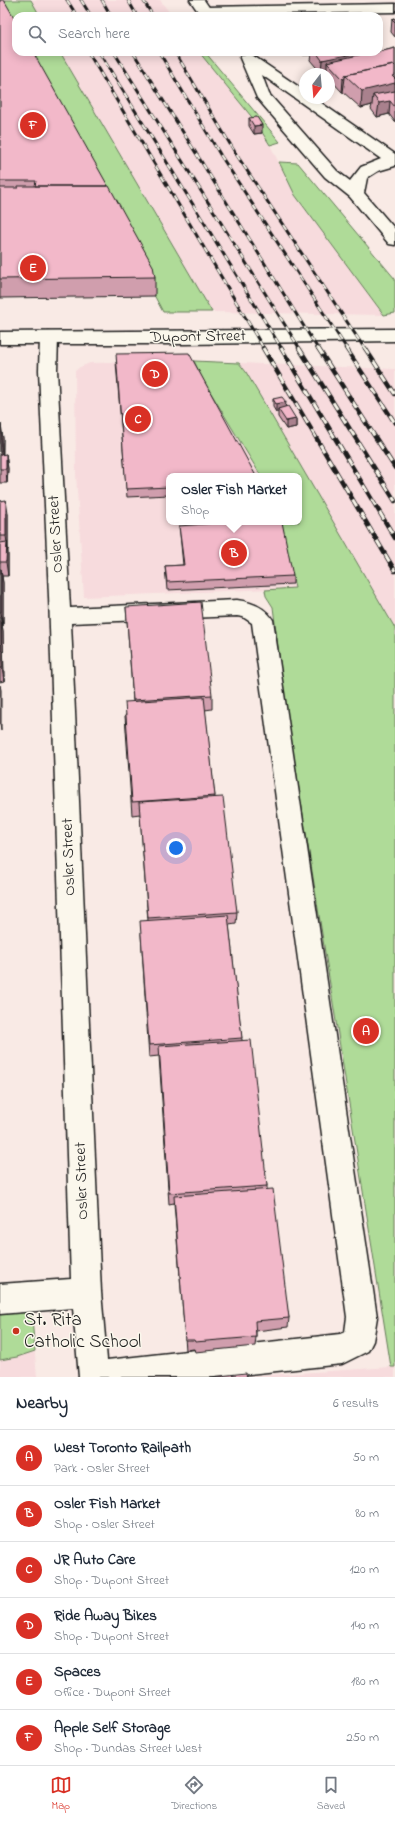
<!DOCTYPE html>
<meta charset="utf-8">
<style>
body{margin:0;font-family:"Indie Flower",sans-serif;background:#f2f2f3;color:#1f2937}
.compass{position:absolute;left:299px;top:68px;width:36px;height:36px;border-radius:50%;background:#fff;box-shadow:0 2px 10px #0003;rotate:196deg}
.you{position:absolute;left:176px;top:848px;width:14px;height:14px;margin:-10px;border:3px solid #fff;border-radius:50%;background:#1a73e8;box-shadow:0 0 0 6px #1a73e833}
.badge{display:grid;place-items:center;width:26px;height:26px;border-radius:50%;background:#d93025;color:#fff;font-size:13px;font-weight:700}
.pin{position:absolute;translate:-50% -50%;border:2px solid #fff;box-shadow:0 1px 4px #0006}
.popup{position:absolute;left:166px;top:473px;width:136px;height:52px;box-sizing:border-box;display:grid;place-content:center;border-radius:8px;background:#fff;filter:drop-shadow(0 1px 3px #0005);font-size:13px;white-space:nowrap;color:#747a83}
.popup b{font-size:15px;color:#1f2937}
.popup::after{content:'';position:absolute;left:50%;top:100%;margin-left:-8px;border:8px solid transparent;border-top-color:#fff}
.list{margin:0;padding:0;list-style:none}
h2{display:flex;justify-content:space-between;align-items:center;height:52px;margin:0;padding:0 16px;font-size:17px}
h2 small{font-size:13px;font-weight:400;color:#747a83}
.list li{display:grid;grid-template-columns:26px 1fr auto;gap:12px;align-items:center;box-sizing:border-box;height:56px;padding:0 16px;border-top:1px solid #e0e1e3}
.list b{display:block;font-size:15px;white-space:nowrap}
.list p{margin:0;font-size:13px;white-space:nowrap;color:#747a83}
.list em{font-size:13px;font-style:normal;color:#747a83}
.icon{flex:none;width:22px;height:22px;fill:none;stroke:currentColor;stroke-width:2;stroke-linecap:round;stroke-linejoin:round}
.map{position:relative;flex:none;width:395px;height:1377px;overflow:hidden}
.search{position:absolute;background:#fff;box-shadow:0 2px 10px #0003;left:12px;right:12px;top:12px;height:44px;display:flex;align-items:center;gap:10px;box-sizing:border-box;padding:0 14px;border-radius:12px;color:#747a83;font-size:15px}
.sheet{height:388px;background:#fff}
nav{display:flex;justify-content:space-around;align-items:center;box-sizing:border-box;height:56px;border-top:1px solid #e0e1e3;background:#fff;font-size:11px;color:#747a83}
nav a{display:grid;justify-items:center;gap:2px}
nav .on{color:#d93025}
.map>svg:first-child{display:block}
.built{fill:#f7dbdd}
.green{fill:#afdb98;stroke:#667c5a}
.lines{fill:none;stroke-linecap:round;stroke-linejoin:round}
.minor-casing{stroke:#1c1c1c;stroke-width:3}
.major-casing{stroke:#1c1c1c;stroke-width:3}
.minor{fill:#fbf7ec;fill-rule:evenodd}
.major{fill:#fbf7ec;fill-rule:evenodd}
.rail-far1-casing{stroke:#1c1c1c;stroke-width:3}
.rail-casing{stroke:#1c1c1c;stroke-width:4.5}
.rail-far1{stroke:#fbf7ec;stroke-width:2;stroke-dasharray:6;stroke-linecap:butt}
.rail{stroke:#fbf7ec;stroke-width:3;stroke-dasharray:8;stroke-linecap:butt}
.wall{fill:#d09ead;stroke:#1c1c1c}
.shaded-wall{fill:#a9818d;stroke:#1c1c1c}
.building{fill:#f2b8c9;stroke:#1c1c1c}
.poi-dot{fill:#c8321e;stroke:#fbf7ec;stroke-width:1.5}
.labels{text-anchor:middle;dominant-baseline:central;stroke-width:3;stroke-linejoin:round;paint-order:stroke}
.street-label{font-size:16px;fill:#1c1c1c;stroke:#fbf7ec}
.near-poi-label{font-size:19px;fill:#1c1c1c;stroke:#fbf7ec;text-anchor:start}
</style>
<div class="map">
<svg width="395" height="1377" viewBox="0 0 395 1377">
<rect width="100%" height="100%" fill="#f9eae5"/>
<filter id="ink" filterUnits="userSpaceOnUse"><feTurbulence type="fractalNoise" baseFrequency=".025" numOctaves="2"/><feDisplacementMap in="SourceGraphic" scale="8" xChannelSelector="R" yChannelSelector="G"/><feConvolveMatrix kernelMatrix="1 2 1 2 8 2 1 2 1" color-interpolation-filters="sRGB"/></filter>
<g filter="url(#ink)">
<path class="built" d="M31,0H160L172,16H40Z
M60,52H199L255,121L270,145L295,195L384,315L212,312Z
M194,361L203,380L261,476H169V522H281L296,588L84,597L76,475L75,371L80,367L90,363Z
M239,363L395,369V628L246,372Z
M31,1309L37,1377H0V1311Z
M391,1367H395V1377H237Z"/>
<path class="green" d="M0,0H31L40,16H16V35Z
M26,52H60L212,312H163Z
M199,52H205L280,142L270,145L255,121Z
M279,162L298,163L395,279V313L384,315L295,195Z
M194,361L239,363L246,372L395,628V1367H391L284,695L273,607L266,596L265,590L295,588L281,522H299V476H261L203,380Z
M31,1309L35,1351L17,1357L0,1360V1311Z"/>
<g class="lines">
<defs>
<path id="minor" d="M395,4V12L205,15L200,14L198,11L200,8L205,7Z
M49,332L55,334L58,338L57,370L70,608L237,600C251,602 265,607 273,620L377,1317L373,1341L368,1351L342,1364L222,1377H79L73,1308L0,1314V1284L71,1279L49,596L39,370L40,338L43,334ZM237,616L243,617L252,623L347,1317L345,1332L340,1334L107,1360L101,1292L71,623Z"/>
<path id="major" d="M190,0H204L215,16H201Z
M247,54L252,55L305,91V98H314L395,154V166L378,171L367,178L364,193L395,229V245L389,244L350,197L325,177L257,98L240,58L242,55ZM262,75L381,159L361,167L350,181L337,171L269,94Z
M395,329V341L184,344H0V332Z"/>
</defs>
<use href="#minor" class="minor-casing"/>
<use href="#major" class="major-casing"/>
<use href="#minor" class="minor"/>
<use href="#major" class="major"/>
<defs>
<path id="rail-far1" d="M67,0L77,16
M81,0L91,16
M102,0L111,16
M128,0L137,16
M143,0L153,16
M88,52L264,349
M99,52L282,349
M114,52L300,349
M133,52L318,349
M159,52L221,156L347,349
M175,52L236,154L365,349"/>
<path id="rail" d="M263,348L395,571
M281,348L395,538
M299,348L395,501
M318,348L395,468
M346,348L395,423
M365,348L395,394"/>
</defs>
<use href="#rail-far1" class="rail-far1-casing"/>
<use href="#rail" class="rail-casing"/>
<use href="#rail-far1" class="rail-far1"/>
<use href="#rail" class="rail"/>
</g>
<path class="wall" d="M0,0L155,277V296L0,298Z
M395,18V37L391,32L392,19Z
M395,48V122L389,114L377,117L371,109L372,105L361,108L343,92H342L329,78V74H326L327,72L321,73L310,60L311,55H303L301,52H369V53H375Z
M249,118L262,133L254,134L249,126Z
M116,362L169,476V495L127,497Z
M273,399L285,407L296,419V427L286,429L278,417V412H276L273,407Z
M0,424L3,438V455L6,454L8,469L7,483H0Z
M0,501L8,514V576H2L3,583V626H2L3,632L4,681L0,682Z
M179,526L293,576V584L167,590L165,566L183,565L180,534Z
M126,607L212,695V709L205,710L215,797L237,912L236,924L229,925L242,1040L267,1186V1189L289,1318L288,1327L256,1331V1337L255,1346L195,1352L194,1349L186,1350L174,1203L169,1204L159,1056L149,1057L141,934L148,921L140,814L132,815L125,716L133,702Z"/>
<path class="shaded-wall" d="M357,52H369L368,62H327V72L321,73L322,60Z
M395,66V100L390,101L389,114L377,117L379,103L373,95L372,105L361,108L362,91L359,88Z
M345,78L343,92H342L343,79Z
M262,125V133L254,134V126Z
M286,402L285,410L278,409V412H276V404Z
M296,419V427L286,429V421Z
M1,424L3,438L2,466L1,452Z
M6,454L8,469L7,483L6,469Z
M6,500L8,514V550L6,536Z
M7,542L8,556V576L6,562Z
M1,569L3,583V626L1,612Z
M1,618L3,632L4,681L2,668Z
M0,685L1,690V731L0,724Z"/>
<path class="building" d="M0,0H4L16,21V52H33L108,186H35L36,181H0Z
M256,15H304L305,16H256Z
M395,18V22L392,19Z
M395,48V66L394,65L345,75V78L343,79L327,62L372,52H374L375,53Z
M316,52H357L358,53L322,60Z
M394,65L395,66V75L392,76L395,79V83L362,91L345,75Z
M395,91V107L390,101L379,103L373,95Z
M257,117L262,125L254,126L249,118Z
M18,186H109L153,266L155,277L0,279V188H18Z
M189,353L256,476H169V487L126,489L116,354Z
M282,397L286,402L276,404L273,399Z
M288,406L296,419L286,421L278,409Z
M0,424H1V452H0Z
M6,454V469H0V455Z
M6,500V536H0V501Z
M230,522H282L293,576L167,582L165,566L184,565L179,526Z
M7,542L6,562H0V543Z
M0,569H1V612H0Z
M201,602L212,695L133,700L126,607Z
M0,618H1L2,668H0Z
M204,697L215,796L132,802L125,702Z
M223,797L237,912L148,918L139,802Z
M228,915L242,1038L149,1045L140,921Z
M251,1040L267,1186L169,1193L159,1046Z
M273,1189L289,1318L255,1321L256,1337L195,1342L194,1340H185L174,1196Z
M246,1373L247,1377H210Z"/>
</g>
<circle class="poi-dot" cx="16" cy="1331" r="4"/>
<g class="labels">
<g class="street-label">
<text transform="translate(198 337) rotate(-1)">Dupont Street</text>
<text transform="translate(56 534) rotate(-93)">Osler Street</text>
<text transform="translate(69 857) rotate(-92)">Osler Street</text>
<text transform="translate(82 1181) rotate(-92)">Osler Street</text>
</g>
<g class="near-poi-label">
<text x="24" y="1320">St. Rita<tspan x="24" dy="22">Catholic School</tspan></text>
</g>
</g>
</svg>
<svg class="compass" viewBox="-18 -18 36 36"><path d="M0-13l5 13h-10z" fill="#e53935"/><path d="M0 13l5-13h-10z" fill="#747a83"/></svg>
<div class="you"></div>
<div class="pin badge" style="left:366px;top:1031px">A</div>
<div class="pin badge" style="left:234px;top:553px">B</div>
<div class="popup"><b>Osler Fish Market</b>Shop</div>
<div class="pin badge" style="left:138px;top:419px">C</div>
<div class="pin badge" style="left:155px;top:374px">D</div>
<div class="pin badge" style="left:33px;top:268px">E</div>
<div class="pin badge" style="left:33px;top:125px">F</div>
<div class="search"><svg class="icon" aria-label="search" viewBox="0 0 24 24"><circle cx="10" cy="10" r="6"/><path d="M15 15l6 6"/></svg>Search here</div>
</div>
<section class="sheet">
<h2>Nearby<small>6 results</small></h2>
<ul class="list">
<li><span class="badge">A</span><div><b>West Toronto Railpath</b><p>Park · Osler Street</p></div><em>50 m</em></li>
<li><span class="badge">B</span><div><b>Osler Fish Market</b><p>Shop · Osler Street</p></div><em>80 m</em></li>
<li><span class="badge">C</span><div><b>JR Auto Care</b><p>Shop · Dupont Street</p></div><em>120 m</em></li>
<li><span class="badge">D</span><div><b>Ride Away Bikes</b><p>Shop · Dupont Street</p></div><em>140 m</em></li>
<li><span class="badge">E</span><div><b>Spaces</b><p>Office · Dupont Street</p></div><em>180 m</em></li>
<li><span class="badge">F</span><div><b>Apple Self Storage</b><p>Shop · Dundas Street West</p></div><em>250 m</em></li>
</ul>
</section>
<nav>
<a class="on"><svg class="icon" aria-label="map" viewBox="0 0 24 24"><path d="M3 6l6-2 6 2 6-2v14l-6 2-6-2-6 2zM9 4v14M15 6v14"/></svg>Map</a>
<a><svg class="icon" aria-label="directions" viewBox="0 0 24 24"><path d="M12 3l9 9-9 9-9-9zM9 14v-3h6M13 9l2 2-2 2"/></svg>Directions</a>
<a><svg class="icon" aria-label="saved" viewBox="0 0 24 24"><path d="M7 4h10v16l-5-4-5 4z"/></svg>Saved</a>
</nav>
